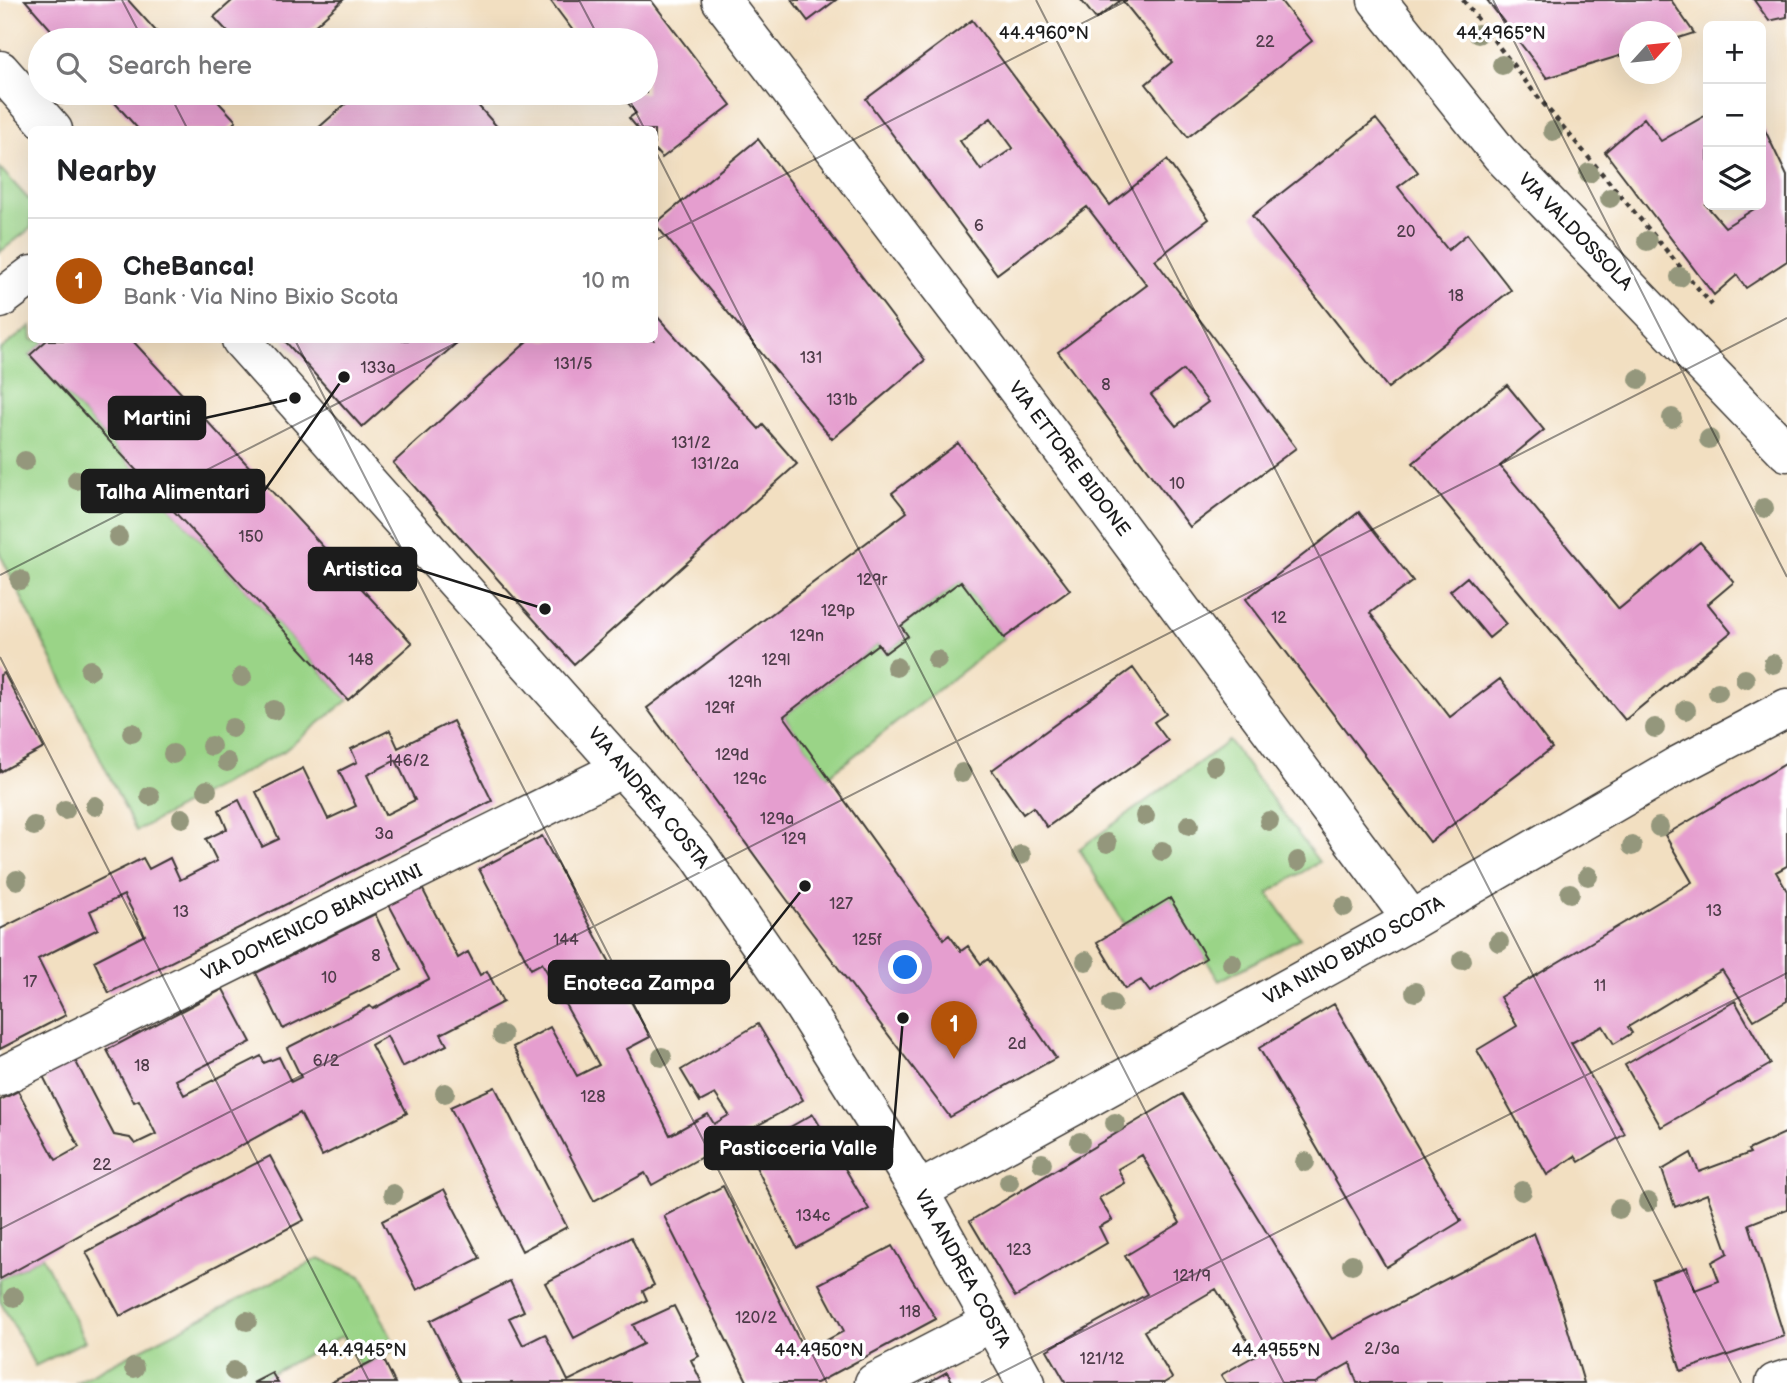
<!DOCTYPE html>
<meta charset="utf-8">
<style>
body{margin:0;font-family:"Balsamiq Sans",sans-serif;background:#f2f2f2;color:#202124}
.controls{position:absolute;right:21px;top:21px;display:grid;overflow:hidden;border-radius:10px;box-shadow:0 7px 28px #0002}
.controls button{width:63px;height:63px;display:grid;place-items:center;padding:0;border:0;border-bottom:2px solid #e0e0e0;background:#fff;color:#202124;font:35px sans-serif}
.compass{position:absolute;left:1619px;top:21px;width:63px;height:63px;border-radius:50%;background:#fff;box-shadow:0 7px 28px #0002;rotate:63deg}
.you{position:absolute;left:906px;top:968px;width:24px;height:24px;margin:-18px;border:5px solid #fff;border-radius:50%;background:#1a73e8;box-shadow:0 0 0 10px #1a73e833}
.badge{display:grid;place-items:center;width:46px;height:46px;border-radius:50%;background:#b45309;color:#fff;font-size:23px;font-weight:700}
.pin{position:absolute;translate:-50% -58px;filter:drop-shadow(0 2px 4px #0008)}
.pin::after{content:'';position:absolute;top:37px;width:24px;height:21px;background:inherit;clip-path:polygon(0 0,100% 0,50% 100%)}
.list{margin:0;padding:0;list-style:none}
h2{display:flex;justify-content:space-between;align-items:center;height:91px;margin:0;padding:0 28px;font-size:30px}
h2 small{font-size:23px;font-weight:400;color:#757577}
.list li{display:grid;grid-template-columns:46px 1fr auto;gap:21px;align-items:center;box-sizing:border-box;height:126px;padding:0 28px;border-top:2px solid #e0e0e0}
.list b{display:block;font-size:26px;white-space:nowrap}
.list p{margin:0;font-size:23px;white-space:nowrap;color:#757577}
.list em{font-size:23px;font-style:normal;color:#757577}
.icon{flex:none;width:38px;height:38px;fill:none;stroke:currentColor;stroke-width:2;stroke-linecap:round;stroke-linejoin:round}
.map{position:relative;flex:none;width:1787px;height:1383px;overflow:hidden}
.search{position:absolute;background:#fff;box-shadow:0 7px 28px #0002;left:28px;top:28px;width:630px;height:77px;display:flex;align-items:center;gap:18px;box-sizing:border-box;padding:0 24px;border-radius:38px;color:#757577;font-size:26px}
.panel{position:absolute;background:#fff;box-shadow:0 7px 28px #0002;left:28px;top:126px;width:630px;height:217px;border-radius:10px}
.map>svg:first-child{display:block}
.green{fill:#9ad487;stroke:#5b7852;stroke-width:2}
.building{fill:#e59ecf;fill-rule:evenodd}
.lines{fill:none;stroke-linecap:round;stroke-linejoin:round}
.minor-casing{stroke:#3c3935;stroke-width:41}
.secondary-casing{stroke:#3c3935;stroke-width:41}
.path{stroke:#3c3935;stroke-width:4.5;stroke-dasharray:5 5;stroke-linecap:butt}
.minor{stroke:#fff;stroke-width:38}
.secondary{stroke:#fff;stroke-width:38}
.tree{fill:#94977b}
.ticks{fill:none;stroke:#1c1c1c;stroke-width:2;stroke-opacity:0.45}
.labels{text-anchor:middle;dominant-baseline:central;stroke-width:7;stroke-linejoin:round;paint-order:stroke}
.number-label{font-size:16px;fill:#4e3c49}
.street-label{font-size:19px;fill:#1c1c1c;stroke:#fff}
.ticks-label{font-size:18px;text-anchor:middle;fill:#1c1c1c;stroke:#fff;stroke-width:7;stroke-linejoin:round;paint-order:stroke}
.leader{fill:none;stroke:#1c1c1c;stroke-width:2.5}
.callout-dot{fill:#1c1c1c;stroke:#fff;stroke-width:2.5}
.callout{fill:#1c1c1c;stroke:#1c1c1c;stroke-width:2.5}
.callout-label{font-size:21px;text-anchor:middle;font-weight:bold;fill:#fff}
</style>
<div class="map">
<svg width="1787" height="1383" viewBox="0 0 1787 1383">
<rect width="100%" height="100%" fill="#fff"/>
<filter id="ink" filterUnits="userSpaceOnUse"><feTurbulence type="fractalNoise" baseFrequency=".0143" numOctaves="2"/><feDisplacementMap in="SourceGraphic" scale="14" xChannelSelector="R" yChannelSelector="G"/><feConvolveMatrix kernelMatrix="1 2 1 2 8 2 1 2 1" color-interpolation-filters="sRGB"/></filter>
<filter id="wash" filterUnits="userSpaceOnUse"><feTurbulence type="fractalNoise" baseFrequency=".00686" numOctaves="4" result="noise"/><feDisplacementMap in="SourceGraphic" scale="28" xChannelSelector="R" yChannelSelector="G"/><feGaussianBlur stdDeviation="1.57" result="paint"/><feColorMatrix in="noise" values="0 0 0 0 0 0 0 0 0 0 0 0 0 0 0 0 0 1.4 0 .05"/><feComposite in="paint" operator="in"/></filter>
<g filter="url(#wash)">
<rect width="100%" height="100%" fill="#f2dfc1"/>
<path class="green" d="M0,168L32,203L31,228L0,252Z
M31,326L32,340H47L30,355L348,700L284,751L136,831L0,554V350Z
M961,581L1004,638L827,777L784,716L878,644L886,653L908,636L901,626Z
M1229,741L1319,862L1268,893L1300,938L1219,981L1170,899L1125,925L1079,849Z
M42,1256L85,1341L35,1366L0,1301V1279Z
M319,1258L361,1276L397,1349L361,1367L342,1336L253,1383H75Z"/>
<g id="blocks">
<path class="building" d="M25,0H128L164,40H60Z
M233,0H343L299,40H235L214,17Z
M550,0H651L731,105L662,158L654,149V130H639L629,118L636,113L620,93H646V40H580Z
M792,0H836L808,21Z
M1081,0H1121L1096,19Z
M1122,0H1280L1312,41L1188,137L1146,84L1172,62Z
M1487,0H1671L1694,33L1672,40V32H1629V53L1547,78Z
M1754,0H1787V17L1769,21Z
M972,20L1110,205L1167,160L1209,219L1155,260L1296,448L1190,527L1058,352L1147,285L1087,207L997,274L866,99ZM991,118L1013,148L981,170L960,141ZM1183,370L1208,402L1176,426L1151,395Z
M429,29L439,40H417Z
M106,93H210L236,121L227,130H139Z
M358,93H467L500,130H316Z
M1708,114V204L1706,205L1725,227L1754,209L1751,205H1761V122L1787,176V261L1746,288L1737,275L1714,295L1605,152L1644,118L1661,141Z
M1376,119L1418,172L1398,187L1448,250L1467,234L1511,290L1388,388L1252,216Z
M758,139L925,360L832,439L655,224Z
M654,313L759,429L763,425L797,464L574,664L393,463L529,340H654Z
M47,340H132L412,643L348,700L30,355Z
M284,340H460L362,427Z
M1507,385L1544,430L1500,466L1619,609L1700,542L1734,582L1708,604L1731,632L1625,720L1413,463Z
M958,443L1070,590L1004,638L961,581L901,626L908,636L885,653L878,644L784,716L944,939L949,935L961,951L968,946L981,964L988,959L1056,1058L950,1117L785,897L647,708L907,512L892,493Z
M1359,512L1413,581L1370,613L1450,717L1500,679L1552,748L1430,842L1246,599Z
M1467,577L1506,624L1489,638L1450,591Z
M1133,668L1166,714L1154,722L1168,741L1047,827L1033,807L1023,814L992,770Z
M4,673L44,748L0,772V675Z
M453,721L492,801L109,993L94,961L145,935L124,895L90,911L98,929L38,959L66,1015L0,1049V929L143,858L149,869L170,858L180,880L217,861L206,839L227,829L219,810L239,800L262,847L279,839L256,792L303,768L328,819L356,806L339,771L357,762L351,749L390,730L398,748ZM396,760L415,800L385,815L367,775Z
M1787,763V866L1776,872L1787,891V1001L1754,1020L1722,970L1628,1027L1632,1033L1614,1044L1603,1026L1571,1043L1625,1134L1579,1162L1575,1156L1547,1175L1477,1050L1517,1026L1500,997L1692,882L1665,835Z
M542,836L650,1037L627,1049L670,1135L708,1114L714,1124L729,1115L715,1094L700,1102L681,1070L758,1024L803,1100L652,1185L645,1173L594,1201L513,1047L550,1027L577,1076L599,1065L542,963L531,969L479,869Z
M420,884L458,958L468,952L480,975L487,971L503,1002L441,1034L447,1045L402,1067L387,1036L371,1045L407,1113L322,1156L300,1113L0,1279V1100L18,1091L56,1160L79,1147L43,1076L75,1060L114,1135L130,1138L135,1144L156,1134L139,1100L134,1102L107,1050L223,989L251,1042L176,1080L184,1095L261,1056L264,1063L279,1057L291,1082L301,1077L287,1048L370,1006L373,1009L429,979L387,901Z
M1170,898L1206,958L1150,992L1141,980L1125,989L1097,942Z
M375,914L402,970L283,1029L256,973Z
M1735,1001L1771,1064L1661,1127L1625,1065Z
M1334,1004L1461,1221L1386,1267L1259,1048Z
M495,1087L567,1227L522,1251L450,1107Z
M1182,1094L1332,1339L1534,1233L1560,1303L1584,1383H1357L1350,1363L1315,1383H1226L1221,1375L1256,1355L1216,1289L1144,1331L1172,1378L1164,1383H1066L1047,1350L1147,1294L1125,1256L1180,1223L1142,1155L1118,1169L1125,1183L1099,1198L1112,1220L1099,1227L1107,1243L1015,1297L970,1221Z
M813,1114L869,1209L797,1248L748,1151Z
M1787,1132V1209L1749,1224L1784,1336L1681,1371L1652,1279L1687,1267L1695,1290L1719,1281L1712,1262L1728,1253L1707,1194L1675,1207L1662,1170L1691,1153L1699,1172L1750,1153L1748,1150Z
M270,1156L304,1220L120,1316L86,1252Z
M723,1186L805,1352L844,1331L819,1284L892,1246L936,1319L817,1383H748L664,1216Z
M444,1189L480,1258L417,1290L382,1221Z
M631,1237L654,1285L643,1291L647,1300L574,1338L545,1283Z
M510,1281L524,1311L509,1318L523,1345L545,1334L568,1381L643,1344L633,1325L674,1306L699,1356L691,1360L702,1383H461L430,1321Z
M382,1356L395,1383H330L361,1367Z
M947,1372L953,1383H928Z
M272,1373L278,1383H253Z"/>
</g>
</g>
<g filter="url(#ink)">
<use href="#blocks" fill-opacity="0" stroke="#3c3935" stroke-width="2"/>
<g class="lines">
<defs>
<path id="minor" d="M721,0L985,346L1412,920
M1377,0L1500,154L1787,452
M0,299L32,275
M0,1077L623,768
M919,1191L1412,920L1677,766L1787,708
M874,1383L992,1322
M1775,1383L1787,1379"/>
<path id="secondary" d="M0,70L53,130
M241,340L696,851L803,1006L919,1191L1026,1383"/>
</defs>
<use href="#minor" class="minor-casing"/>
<use href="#secondary" class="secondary-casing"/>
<path class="path" d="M1463,0L1533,91L1712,305"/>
<use href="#minor" class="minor"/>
<use href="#secondary" class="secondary"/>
</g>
<g class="tree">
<circle cx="1478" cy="34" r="10"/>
<circle cx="1502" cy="65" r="10"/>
<circle cx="1553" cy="131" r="10"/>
<circle cx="1589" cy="173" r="10"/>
<circle cx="1610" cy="198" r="10"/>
<circle cx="1647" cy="241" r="10"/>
<circle cx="1680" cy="277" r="10"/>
<circle cx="1639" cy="379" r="10"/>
<circle cx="1672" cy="418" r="10"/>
<circle cx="1709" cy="439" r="10"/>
<circle cx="25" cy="461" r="10"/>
<circle cx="77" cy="480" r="10"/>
<circle cx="1764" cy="508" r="10"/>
<circle cx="118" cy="537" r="10"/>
<circle cx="20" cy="580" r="10"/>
<circle cx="937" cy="660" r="10"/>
<circle cx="1773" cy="664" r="10"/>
<circle cx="896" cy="667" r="10"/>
<circle cx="90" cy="670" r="10"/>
<circle cx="242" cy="677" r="10"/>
<circle cx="1745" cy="679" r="10"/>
<circle cx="1718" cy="692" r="10"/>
<circle cx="274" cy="710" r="10"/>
<circle cx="1686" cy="710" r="10"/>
<circle cx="232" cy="728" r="10"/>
<circle cx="1655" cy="728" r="10"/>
<circle cx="132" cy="733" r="10"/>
<circle cx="211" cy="746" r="10"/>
<circle cx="173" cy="754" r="10"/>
<circle cx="227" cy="762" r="10"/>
<circle cx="1215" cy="766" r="10"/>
<circle cx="962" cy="773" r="10"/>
<circle cx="207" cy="790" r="10"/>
<circle cx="150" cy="796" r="10"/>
<circle cx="95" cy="806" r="10"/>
<circle cx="65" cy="810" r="10"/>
<circle cx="1145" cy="816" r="10"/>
<circle cx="182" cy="818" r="10"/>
<circle cx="1269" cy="821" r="10"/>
<circle cx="1189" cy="825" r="10"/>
<circle cx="34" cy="826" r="10"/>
<circle cx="1659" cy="827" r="10"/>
<circle cx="1107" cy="843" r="10"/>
<circle cx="1632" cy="846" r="10"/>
<circle cx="1162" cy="851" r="10"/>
<circle cx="1021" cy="855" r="10"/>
<circle cx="1298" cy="861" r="10"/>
<circle cx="1588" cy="876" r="10"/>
<circle cx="17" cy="880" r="10"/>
<circle cx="1570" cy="893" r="10"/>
<circle cx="1344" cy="907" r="10"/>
<circle cx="1499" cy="942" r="10"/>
<circle cx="1462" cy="960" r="10"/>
<circle cx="1086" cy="961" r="10"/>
<circle cx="1232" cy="963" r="10"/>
<circle cx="1415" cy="992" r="10"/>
<circle cx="1112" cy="1004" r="10"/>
<circle cx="502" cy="1035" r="10"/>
<circle cx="662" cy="1057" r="10"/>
<circle cx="445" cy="1093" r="10"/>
<circle cx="1115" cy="1123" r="10"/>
<circle cx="1080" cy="1142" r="10"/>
<circle cx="1305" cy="1162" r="10"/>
<circle cx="1042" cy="1163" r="10"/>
<circle cx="1009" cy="1182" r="10"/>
<circle cx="1522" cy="1191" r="10"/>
<circle cx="393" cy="1194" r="10"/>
<circle cx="1648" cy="1202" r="10"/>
<circle cx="1619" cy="1209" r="10"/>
<circle cx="1352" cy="1264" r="10"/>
<circle cx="14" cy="1297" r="10"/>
<circle cx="247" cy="1321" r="10"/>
<circle cx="134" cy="1368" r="10"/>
<circle cx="234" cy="1371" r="10"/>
</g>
</g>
<path class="ticks" d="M122,0L143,40M579,0L600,40M1036,0L1741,1383M1493,0L1787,577M169,93L188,130M626,93L645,130M654,148L1284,1383M654,241L1128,0M295,340L827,1383M0,575L462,340M0,657L370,1383M0,1229L1787,318M981,1383L1787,973"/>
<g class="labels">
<g class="number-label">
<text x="1265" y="42">22</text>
<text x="979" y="226">6</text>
<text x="1406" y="232">20</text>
<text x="1456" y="296">18</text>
<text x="811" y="358">131</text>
<text x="573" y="364">131/5</text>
<text x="378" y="368">133a</text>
<text x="1106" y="385">8</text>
<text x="842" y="400">131b</text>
<text x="691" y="443">131/2</text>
<text x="715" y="464">131/2a</text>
<text x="1177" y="484">10</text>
<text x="251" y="537">150</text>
<text x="872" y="580">129r</text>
<text x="838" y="611">129p</text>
<text x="1279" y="618">12</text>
<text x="807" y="636">129n</text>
<text x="361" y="660">148</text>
<text x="776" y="660">129l</text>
<text x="745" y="682">129h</text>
<text x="720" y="708">129f</text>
<text x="732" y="755">129d</text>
<text x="408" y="761">146/2</text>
<text x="750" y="779">129c</text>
<text x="777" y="819">129a</text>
<text x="384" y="834">3a</text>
<text x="794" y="839">129</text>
<text x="841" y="904">127</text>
<text x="1714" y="911">13</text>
<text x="181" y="912">13</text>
<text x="566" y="940">144</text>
<text x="867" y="940">125f</text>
<text x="376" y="956">8</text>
<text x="329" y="978">10</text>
<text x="30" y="982">17</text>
<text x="1600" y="986">11</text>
<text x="1017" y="1044">2d</text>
<text x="326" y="1061">6/2</text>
<text x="142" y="1066">18</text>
<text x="593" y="1097">128</text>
<text x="102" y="1165">22</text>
<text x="813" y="1216">134c</text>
<text x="1019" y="1250">123</text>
<text x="1192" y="1276">121/9</text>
<text x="910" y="1312">118</text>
<text x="756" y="1318">120/2</text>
<text x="1382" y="1349">2/3a</text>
<text x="1102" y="1359">121/12</text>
</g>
<g class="street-label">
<text transform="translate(1575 232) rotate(46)">VIA VALDOSSOLA</text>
<text transform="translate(1069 459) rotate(53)">VIA ETTORE BIDONE</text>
<text transform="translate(648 798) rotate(50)">VIA ANDREA COSTA</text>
<text transform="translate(312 923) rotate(-26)">VIA DOMENICO BIANCHINI</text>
<text transform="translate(1354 951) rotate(-29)">VIA NINO BIXIO SCOTA</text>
<text transform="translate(962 1269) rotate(61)">VIA ANDREA COSTA</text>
</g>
</g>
<g class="ticks-label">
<text x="1044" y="39">44.4960°N</text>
<text x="1501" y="39">44.4965°N</text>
<text x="362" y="1356">44.4945°N</text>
<text x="819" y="1356">44.4950°N</text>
<text x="1276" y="1356">44.4955°N</text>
</g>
<path class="leader" d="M295 398L205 418M344 377L264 491M545 609L416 569M805 886L729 982M903 1018L892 1148"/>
<g class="callout-dot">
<circle cx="295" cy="398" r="7"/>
<circle cx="344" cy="377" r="7"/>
<circle cx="545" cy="609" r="7"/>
<circle cx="805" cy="886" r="7"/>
<circle cx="903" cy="1018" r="7"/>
</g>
<g class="callout">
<rect x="109" y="397" width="96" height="42" rx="7"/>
<rect x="82" y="470" width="182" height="42" rx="7"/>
<rect x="309" y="548" width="107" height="42" rx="7"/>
<rect x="549" y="961" width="180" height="42" rx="7"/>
<rect x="705" y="1127" width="187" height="42" rx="7"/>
</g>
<g class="callout-label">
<text x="157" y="425">Martini</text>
<text x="173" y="499">Talha Alimentari</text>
<text x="363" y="576">Artistica</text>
<text x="639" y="990">Enoteca Zampa</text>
<text x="798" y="1155">Pasticceria Valle</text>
</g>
</svg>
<div class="controls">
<button>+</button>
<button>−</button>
<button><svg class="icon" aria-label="layers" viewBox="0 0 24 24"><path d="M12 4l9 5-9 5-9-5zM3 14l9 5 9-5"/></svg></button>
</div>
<svg class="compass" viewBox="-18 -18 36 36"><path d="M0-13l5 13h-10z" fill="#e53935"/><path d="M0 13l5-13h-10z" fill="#757577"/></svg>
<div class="you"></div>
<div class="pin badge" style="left:954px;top:1059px">1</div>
<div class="search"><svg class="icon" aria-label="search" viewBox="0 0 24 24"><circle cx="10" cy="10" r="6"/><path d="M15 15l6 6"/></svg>Search here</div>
<section class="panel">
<h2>Nearby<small></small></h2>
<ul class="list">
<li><span class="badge">1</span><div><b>CheBanca!</b><p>Bank · Via Nino Bixio Scota</p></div><em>10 m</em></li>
</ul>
</section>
</div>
